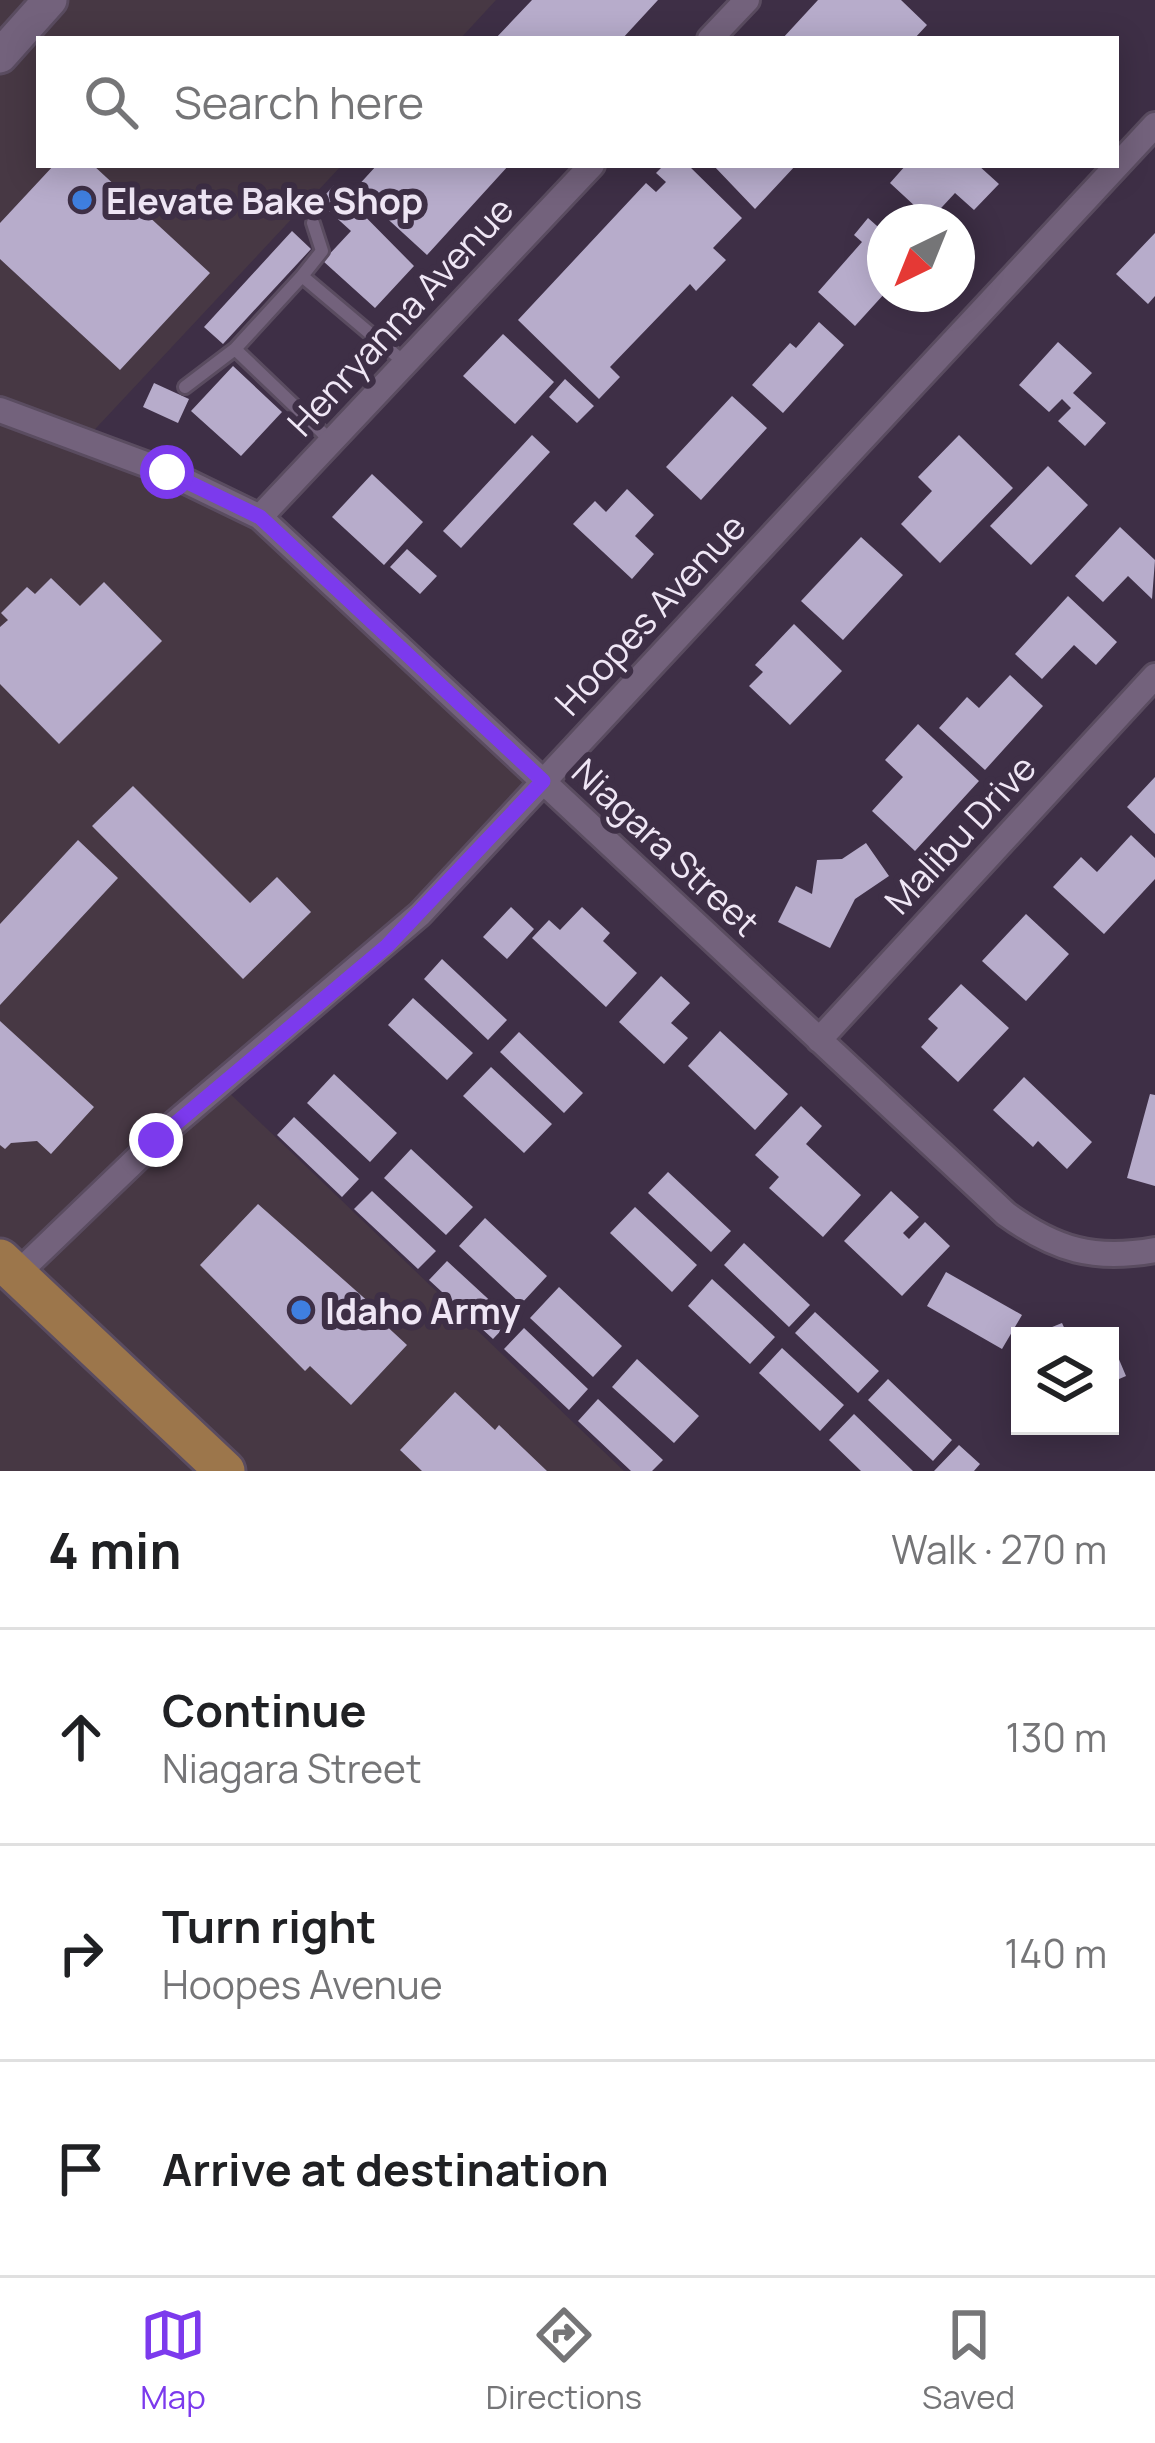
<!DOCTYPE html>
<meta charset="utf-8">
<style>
body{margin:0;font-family:Manrope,sans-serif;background:#f2f2f2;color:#202124}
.controls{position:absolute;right:36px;bottom:36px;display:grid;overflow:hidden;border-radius:0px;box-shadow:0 6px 30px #0003}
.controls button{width:108px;height:108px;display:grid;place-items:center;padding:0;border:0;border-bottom:3px solid #e0e0e0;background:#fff;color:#202124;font:60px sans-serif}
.compass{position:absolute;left:867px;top:204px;width:108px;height:108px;border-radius:50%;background:#fff;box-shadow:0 6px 30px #0003;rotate:223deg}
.stop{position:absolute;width:36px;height:36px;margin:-27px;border:9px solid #7c3aed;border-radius:50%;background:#fff}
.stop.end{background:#7c3aed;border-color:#fff;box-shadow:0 3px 12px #0008}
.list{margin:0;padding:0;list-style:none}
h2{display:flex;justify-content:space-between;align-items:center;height:156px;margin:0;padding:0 48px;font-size:51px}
h2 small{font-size:39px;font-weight:400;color:#757577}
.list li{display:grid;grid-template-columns:78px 1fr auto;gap:36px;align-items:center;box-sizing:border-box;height:216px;padding:0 48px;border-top:3px solid #e0e0e0}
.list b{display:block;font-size:45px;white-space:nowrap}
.list p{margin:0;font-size:39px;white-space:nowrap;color:#757577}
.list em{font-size:39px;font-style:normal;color:#757577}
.icon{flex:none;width:66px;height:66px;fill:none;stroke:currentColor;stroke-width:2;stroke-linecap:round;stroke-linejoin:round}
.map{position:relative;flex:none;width:1155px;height:1471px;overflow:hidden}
.search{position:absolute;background:#fff;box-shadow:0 6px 30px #0003;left:36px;right:36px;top:36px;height:132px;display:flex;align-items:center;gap:30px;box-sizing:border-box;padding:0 42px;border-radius:0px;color:#757577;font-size:45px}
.sheet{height:804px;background:#fff}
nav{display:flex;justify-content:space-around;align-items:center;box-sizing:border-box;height:168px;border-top:3px solid #e0e0e0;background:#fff;font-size:33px;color:#757577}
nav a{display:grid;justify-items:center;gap:6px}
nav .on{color:#7c3aed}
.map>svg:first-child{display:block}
.commercial{fill:#473844}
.building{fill:#b7accb}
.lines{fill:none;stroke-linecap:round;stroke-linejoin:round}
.service-casing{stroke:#5a4c60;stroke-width:18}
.minor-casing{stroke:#5a4c60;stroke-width:30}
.secondary-casing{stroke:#5a4c60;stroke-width:39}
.primary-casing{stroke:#5a4c60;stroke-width:45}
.service{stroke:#73627c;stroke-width:12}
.minor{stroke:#73627c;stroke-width:24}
.secondary{stroke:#73627c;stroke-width:33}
.primary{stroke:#9c764b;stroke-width:39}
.route{stroke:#7c3aed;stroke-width:15}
.shop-dot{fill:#3f7fe0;stroke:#3e2f46;stroke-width:4.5}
.labels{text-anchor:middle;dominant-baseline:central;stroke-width:12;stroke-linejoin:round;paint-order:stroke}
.poi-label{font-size:36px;font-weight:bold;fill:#efe6f5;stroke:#3e2f46;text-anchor:start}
.street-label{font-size:36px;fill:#efe6f5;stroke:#3e2f46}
</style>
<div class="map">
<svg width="1155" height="1471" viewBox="0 0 1155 1471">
<rect width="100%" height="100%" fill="#3e2f46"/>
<path class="commercial" d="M0,0H496L460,39H39V165H342L84,441L216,492L543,781L420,914L221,1085L624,1471H0Z"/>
<path class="building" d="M532,0H658L622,39H495Z
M818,0H901L927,25L914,39H782Z
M54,165H93L210,273L120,370L0,259V223Z
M377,165H509L427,255L355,189Z
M664,165H688L742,218L713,248L726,260L696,291L690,284L610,367L620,377L599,399L518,320L646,183L656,192L666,182L656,173Z
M713,165H796L755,209Z
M906,165H978L999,184L974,210L955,193L930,220L890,183Z
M334,185L414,266L375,308L323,261L351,231L319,202Z
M868,218L885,233V293L855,326L818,292L862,242L854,235Z
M292,231L311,249L223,344L204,327Z
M1155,233V296L1148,304L1116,274Z
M819,322L844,345L783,413L752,385L790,343L796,348Z
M503,334L554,382L515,424L463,376Z
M1058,342L1092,373L1073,393L1106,423L1085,446L1058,421L1071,408L1062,399L1049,412L1019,385Z
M233,366L282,412L241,456L191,411Z
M565,379L594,406L577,423L549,397Z
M154,383L189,399L178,423L143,407Z
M732,396L767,428L701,500L666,467Z
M532,435L550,452L461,548L443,531Z
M959,435L1013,488L940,563L901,524L932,491L918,477Z
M1048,466L1088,505L1031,565L990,526Z
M372,474L423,522L384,565L332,517Z
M627,489L654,515L635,536L654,554L632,579L573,524L595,501L606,512Z
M1120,527L1155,560L1152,599L1128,576L1103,602L1075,576Z
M861,537L903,575L843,640L801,601Z
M407,549L437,576L420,594L390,567Z
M51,578L80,606L104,582L162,641L59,744L0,684V627L8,620L1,613L27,587L35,594Z
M1068,596L1117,642L1096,665L1074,645L1042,679L1015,654Z
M794,624L842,671L790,725L749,686L763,672L755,665Z
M1010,675L1043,706L985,770L939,728L967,697L979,708Z
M918,724L979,781L915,851L872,811L903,777L885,760Z
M1155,777V834L1127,807Z
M133,786L250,903L277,877L311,912L243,979L92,826Z
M1131,835L1155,858V879L1104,934L1053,887L1081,857L1097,872Z
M78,840L118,878L0,1005V924Z
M866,843L889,876L855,899L830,948L778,922L796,886L812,894L817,860L842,859Z
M511,907L534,929L507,959L483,937Z
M582,907L610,933L603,941L637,973L606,1007L532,938L549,920L560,930Z
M1026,914L1069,954L1026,1001L982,961Z
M442,959L507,1020L488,1040L424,979Z
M661,976L690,1003L671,1023L688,1038L664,1064L619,1022Z
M961,984L1009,1028L958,1082L921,1047L938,1028L928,1019Z
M413,998L473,1053L447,1080L388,1025Z
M0,1021L94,1107L51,1154L37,1141L11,1143L5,1149L0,1145Z
M720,1031L788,1094L755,1130L688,1066Z
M519,1032L583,1093L564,1113L500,1052Z
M491,1067L552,1124L524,1153L463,1096Z
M334,1074L397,1133L370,1162L307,1103Z
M1024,1077L1092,1142L1067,1169L1038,1141L1033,1147L993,1110Z
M1150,1094L1155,1095V1186L1127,1178Z
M801,1106L822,1126L806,1144L861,1195L823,1237L769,1188L779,1177L755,1155Z
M294,1117L359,1179L342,1197L277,1135Z
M411,1149L473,1207L446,1235L384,1178Z
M668,1172L731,1231L711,1252L648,1193Z
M372,1191L436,1251L418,1269L354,1209Z
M891,1191L919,1217L903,1233L909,1239L925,1222L950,1246L902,1296L844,1241Z
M258,1204L371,1304L367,1308L407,1345L351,1405L310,1366L305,1371L200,1265Z
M635,1207L697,1265L672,1292L610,1233Z
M485,1218L547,1276L521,1304L459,1246Z
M744,1243L810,1305L789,1327L724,1265Z
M447,1261L511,1320L493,1339L429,1280Z
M946,1272L1022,1315L1002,1349L927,1306Z
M712,1279L775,1337L750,1364L688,1306Z
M559,1287L622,1346L593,1377L530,1318Z
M815,1312L879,1371L858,1393L795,1333Z
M1062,1323L1068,1336H1030Z
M524,1328L588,1389L569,1410L504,1349Z
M1110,1338L1126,1376L1110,1383Z
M782,1348L844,1405L820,1431L759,1373Z
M637,1359L699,1416L674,1443L612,1387Z
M888,1379L952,1440L933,1461L868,1400Z
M455,1392L495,1430L499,1425L547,1471H422L400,1450Z
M598,1399L663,1460L652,1471H631L578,1421Z
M854,1414L913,1471H861L829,1440Z
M959,1445L980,1464L974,1471H934Z"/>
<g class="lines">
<defs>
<path id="service" d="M302,276L322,251L313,223
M185,387L235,349
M331,441L235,349L302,276L405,363"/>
<path id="minor" d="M710,39L747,0
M0,410L167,472L260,517L1006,1214C1056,1250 1094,1261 1155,1250
M260,517L592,165
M819,1040L1155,676
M16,1275L169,1128L420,914L1155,125"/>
<path id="secondary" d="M0,56L50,0"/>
<path id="primary" d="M0,1259L225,1471"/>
</defs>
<use href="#service" class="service-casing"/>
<use href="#minor" class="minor-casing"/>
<use href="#secondary" class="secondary-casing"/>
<use href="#primary" class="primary-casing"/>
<use href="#service" class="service"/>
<use href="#minor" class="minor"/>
<use href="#secondary" class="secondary"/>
<use href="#primary" class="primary"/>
</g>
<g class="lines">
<path class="route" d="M156,1140L387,946L543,781L260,517L167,472"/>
</g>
<g class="shop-dot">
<circle cx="82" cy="200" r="12"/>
<circle cx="301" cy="1310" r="12"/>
</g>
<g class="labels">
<g class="poi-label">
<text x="106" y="200">Elevate Bake Shop</text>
<text x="325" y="1310">Idaho Army</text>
</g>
<g class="street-label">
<text transform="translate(400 316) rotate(-47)">Henryanna Avenue</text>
<text transform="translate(650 614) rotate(-47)">Hoopes Avenue</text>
<text transform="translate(960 834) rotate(-47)">Malibu Drive</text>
<text transform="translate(666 847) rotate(43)">Niagara Street</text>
</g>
</g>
</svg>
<div class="controls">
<button><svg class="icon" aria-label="layers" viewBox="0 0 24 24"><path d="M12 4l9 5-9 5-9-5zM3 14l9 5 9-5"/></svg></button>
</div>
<svg class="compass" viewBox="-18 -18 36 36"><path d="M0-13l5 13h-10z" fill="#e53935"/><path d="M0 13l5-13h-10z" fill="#757577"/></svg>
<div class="stop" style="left:167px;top:472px"></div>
<div class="stop end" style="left:156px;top:1140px"></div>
<div class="search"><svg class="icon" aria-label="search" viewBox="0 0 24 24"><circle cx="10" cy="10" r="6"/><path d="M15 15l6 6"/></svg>Search here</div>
</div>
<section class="sheet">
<h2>4 min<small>Walk · 270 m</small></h2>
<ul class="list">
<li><svg class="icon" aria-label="ahead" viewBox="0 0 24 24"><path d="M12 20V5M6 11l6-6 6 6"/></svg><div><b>Continue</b><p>Niagara Street</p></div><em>130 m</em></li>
<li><svg class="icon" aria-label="right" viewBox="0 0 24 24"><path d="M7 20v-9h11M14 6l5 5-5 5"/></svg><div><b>Turn right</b><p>Hoopes Avenue</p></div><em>140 m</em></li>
<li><svg class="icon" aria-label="arrive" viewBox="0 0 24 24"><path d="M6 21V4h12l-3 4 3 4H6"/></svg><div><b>Arrive at destination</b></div></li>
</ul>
</section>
<nav>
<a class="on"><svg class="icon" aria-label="map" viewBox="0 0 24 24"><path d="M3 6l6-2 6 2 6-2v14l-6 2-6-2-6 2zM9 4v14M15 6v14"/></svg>Map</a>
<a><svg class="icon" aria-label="directions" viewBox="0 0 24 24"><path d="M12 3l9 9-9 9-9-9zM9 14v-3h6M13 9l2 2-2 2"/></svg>Directions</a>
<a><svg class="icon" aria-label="saved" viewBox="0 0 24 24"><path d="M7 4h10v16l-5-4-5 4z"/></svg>Saved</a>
</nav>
